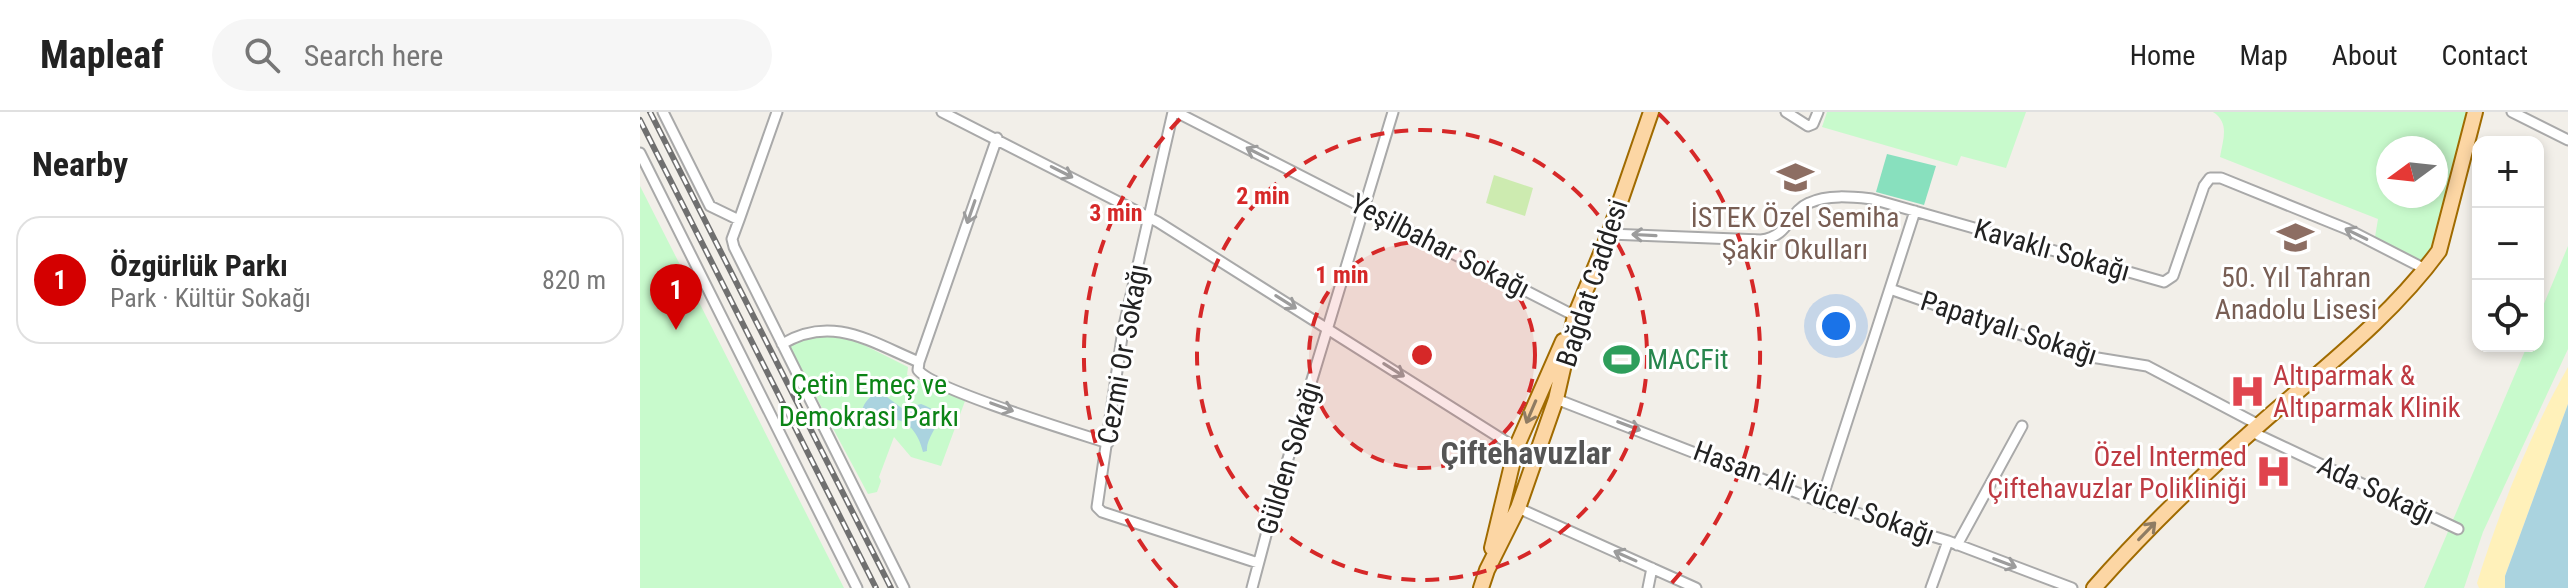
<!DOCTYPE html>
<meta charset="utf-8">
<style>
body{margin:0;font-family:"Roboto Condensed",sans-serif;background:#f6f6f6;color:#222}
.controls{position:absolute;right:24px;top:24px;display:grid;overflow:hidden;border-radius:16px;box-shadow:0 4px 12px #0003}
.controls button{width:72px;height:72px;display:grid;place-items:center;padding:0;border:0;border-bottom:2px solid #e0e0e0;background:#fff;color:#222;font:40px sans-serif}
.compass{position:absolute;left:1736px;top:24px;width:72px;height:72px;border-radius:50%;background:#fff;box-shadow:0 4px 12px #0003;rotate:255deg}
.you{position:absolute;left:1196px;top:214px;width:28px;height:28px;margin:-20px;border:6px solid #fff;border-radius:50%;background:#1a73e8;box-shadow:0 0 0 12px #1a73e833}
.badge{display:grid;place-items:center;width:52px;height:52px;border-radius:50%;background:#d40000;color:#fff;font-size:26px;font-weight:700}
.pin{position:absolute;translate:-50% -66px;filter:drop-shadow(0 2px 4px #0008)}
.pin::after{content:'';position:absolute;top:42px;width:28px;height:24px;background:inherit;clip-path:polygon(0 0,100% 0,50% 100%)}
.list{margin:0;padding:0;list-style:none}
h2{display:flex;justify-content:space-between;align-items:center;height:104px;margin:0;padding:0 32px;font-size:34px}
h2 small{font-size:26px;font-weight:400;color:#767676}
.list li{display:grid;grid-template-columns:52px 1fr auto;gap:24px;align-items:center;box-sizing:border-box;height:128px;margin:0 16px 16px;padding:0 16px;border:2px solid #e0e0e0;border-radius:24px}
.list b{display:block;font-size:30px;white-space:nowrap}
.list p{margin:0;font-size:26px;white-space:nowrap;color:#767676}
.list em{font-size:26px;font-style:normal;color:#767676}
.icon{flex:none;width:44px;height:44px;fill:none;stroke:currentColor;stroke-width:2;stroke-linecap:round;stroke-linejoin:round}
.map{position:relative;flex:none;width:1928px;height:476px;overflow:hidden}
header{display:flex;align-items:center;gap:48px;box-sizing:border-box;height:112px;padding:0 40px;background:#fff;border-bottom:2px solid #e0e0e0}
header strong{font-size:38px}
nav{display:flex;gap:44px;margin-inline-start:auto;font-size:28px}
.search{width:560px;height:72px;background:#f6f6f6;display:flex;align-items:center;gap:20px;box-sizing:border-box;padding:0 28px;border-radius:44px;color:#767676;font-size:30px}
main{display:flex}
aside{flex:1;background:#fff}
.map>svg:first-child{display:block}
.grass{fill:#cdebb0}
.sand{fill:#fff1ba}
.park{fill:#c8facc;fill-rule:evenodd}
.pitch{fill:#88e0be}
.water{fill:#aad3df}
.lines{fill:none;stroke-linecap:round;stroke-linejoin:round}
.minor-casing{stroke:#a9a9a9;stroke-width:13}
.primary-casing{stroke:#a06b00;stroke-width:18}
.minor{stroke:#fff;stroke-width:9}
.primary{stroke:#fcd6a4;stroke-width:14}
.rail-casing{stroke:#707070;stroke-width:6}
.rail{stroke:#fff;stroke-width:3;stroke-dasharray:9;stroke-linecap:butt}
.oneway{stroke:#9c9c9c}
.oneway2{stroke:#8f7c63}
.ring{fill:none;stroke:#d62828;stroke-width:4;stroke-dasharray:14 10}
.labels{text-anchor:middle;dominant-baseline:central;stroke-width:6;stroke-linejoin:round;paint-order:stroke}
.education-label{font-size:28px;fill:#785e54;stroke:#fff}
.street-label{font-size:28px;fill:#222;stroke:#fff}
.leisure-label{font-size:28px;fill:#27864d;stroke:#fff;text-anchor:start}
.health-label{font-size:28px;fill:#be3a42;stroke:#fff;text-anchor:start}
.park-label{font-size:28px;fill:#0c8416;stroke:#fff}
.quarter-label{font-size:32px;font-weight:bold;fill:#555;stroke:#fff}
.centre{fill:#d62828;stroke:#fff;stroke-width:4}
.ring-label{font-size:24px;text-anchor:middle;font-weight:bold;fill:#d62828;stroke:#fff;stroke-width:6;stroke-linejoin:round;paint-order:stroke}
</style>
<header>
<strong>Mapleaf</strong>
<div class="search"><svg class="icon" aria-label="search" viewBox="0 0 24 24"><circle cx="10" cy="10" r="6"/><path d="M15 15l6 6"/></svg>Search here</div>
<nav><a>Home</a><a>Map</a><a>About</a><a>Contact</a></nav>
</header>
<main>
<aside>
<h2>Nearby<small></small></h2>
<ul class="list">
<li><span class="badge">1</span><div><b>Özgürlük Parkı</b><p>Park · Kültür Sokağı</p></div><em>820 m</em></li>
</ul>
</aside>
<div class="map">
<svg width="1928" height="476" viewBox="0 0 1928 476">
<rect width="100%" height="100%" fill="#f2efe9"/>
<path class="grass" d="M854,63L893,76L885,104L846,91Z"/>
<path class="sand" d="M1928,255V292L1865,464V476H1839L1837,471C1860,397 1890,322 1928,255Z"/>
<path class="park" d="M1187,0H1386L1366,56L1321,44L1317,54L1182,15Z
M1573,0H1829L1789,141L1781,149L1735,125L1738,107L1580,45C1583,27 1590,11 1573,0ZM1748,36H1796V84H1748Z
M0,74L204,476H0Z
M1928,134V237L1843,420L1824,476H1784L1887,234H1898V206Z
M202,222L268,255L267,263L325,289L301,354L271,345L254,325L239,365L241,369L237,380L228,382L149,234L157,224Z"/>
<path class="pitch" d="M1247,42L1296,54L1284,93L1236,80Z"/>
<path class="water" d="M233,283L247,285L263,297L281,292C316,304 285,320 287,339L283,340C278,319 265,303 242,308C239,309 232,311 229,310C215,304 225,288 233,283Z
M1928,292V476H1865V464Z"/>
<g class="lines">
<defs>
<path id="minor" d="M23,0L70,94L99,108L92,127L94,135L264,476
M302,0L518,110L876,336
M533,0L483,218L457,395L462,400L618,451
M536,0L935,204
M1146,0L1168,14L1173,12L1178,0
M1872,0L1928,28
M357,26L279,250L278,258C292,277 437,321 468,331
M0,41L217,476
M99,108L137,0
M969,122L1121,128C1150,124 1148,100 1169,91C1188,82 1213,85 1232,87L1524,170L1533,164L1564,74L1570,66H1581L1707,117L1785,157
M1250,177L1439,243L1507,254L1619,313
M142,232C192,202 231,230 279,250
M916,287L1181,390L1308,429L1432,476
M1612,320L1818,417
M1181,390L1275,99
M878,396L1056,476
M1317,433L1382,314
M612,476L634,393L753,0
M1008,476L1012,456
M1291,476L1308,429"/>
<path id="primary" d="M852,436L876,336L923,229
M841,476L847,458L878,396L916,287L935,204L969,122L1011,0
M1454,476C1505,418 1561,364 1619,313C1681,258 1750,206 1799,139L1835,0"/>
</defs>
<use href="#minor" class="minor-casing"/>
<use href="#primary" class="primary-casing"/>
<use href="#minor" class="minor"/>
<use href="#primary" class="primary"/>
<defs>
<path id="rail" d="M10,0L251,476
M0,8L236,476"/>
</defs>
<use href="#rail" class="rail-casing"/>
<use href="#rail" class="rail"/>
</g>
<defs><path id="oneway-shaft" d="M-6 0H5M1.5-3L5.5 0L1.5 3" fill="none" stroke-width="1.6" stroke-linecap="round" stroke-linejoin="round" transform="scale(2)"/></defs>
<g class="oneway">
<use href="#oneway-shaft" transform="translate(617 41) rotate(-153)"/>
<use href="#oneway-shaft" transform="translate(422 60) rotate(27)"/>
<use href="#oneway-shaft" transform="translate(331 100) rotate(109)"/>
<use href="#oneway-shaft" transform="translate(1716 122) rotate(-154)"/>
<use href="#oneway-shaft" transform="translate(1004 123) rotate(-177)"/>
<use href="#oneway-shaft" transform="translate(646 190) rotate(32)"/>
<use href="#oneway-shaft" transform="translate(754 258) rotate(32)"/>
<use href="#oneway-shaft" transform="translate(362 295) rotate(20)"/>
<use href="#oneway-shaft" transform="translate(989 314) rotate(21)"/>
<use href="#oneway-shaft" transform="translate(985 444) rotate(-156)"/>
<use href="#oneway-shaft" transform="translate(1365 451) rotate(21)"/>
</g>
<g class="oneway2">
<use href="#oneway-shaft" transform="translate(891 300) rotate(113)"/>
<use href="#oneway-shaft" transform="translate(1507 419) rotate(-46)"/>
</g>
<circle cx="782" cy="243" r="113" fill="#d62828" fill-opacity=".12"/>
<g class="ring">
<circle cx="782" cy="243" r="113"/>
<circle cx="782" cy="243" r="225"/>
<path d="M537 476A338 338 0 0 1 545 2M1019 2A338 338 0 0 1 1027 476"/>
</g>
<defs>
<symbol id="school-bare" viewBox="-9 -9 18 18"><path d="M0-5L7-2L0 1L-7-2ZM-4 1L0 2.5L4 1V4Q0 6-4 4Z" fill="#8d6e63" stroke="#fff" stroke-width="2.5" paint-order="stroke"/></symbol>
<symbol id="stadium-bare" viewBox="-9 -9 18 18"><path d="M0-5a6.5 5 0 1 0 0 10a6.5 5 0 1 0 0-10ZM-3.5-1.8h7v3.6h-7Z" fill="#2e9e5b" stroke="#fff" stroke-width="2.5" paint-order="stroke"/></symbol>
<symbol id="hospital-bare" viewBox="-9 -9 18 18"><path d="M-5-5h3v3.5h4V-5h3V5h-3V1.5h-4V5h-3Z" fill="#e0444e" stroke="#fff" stroke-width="2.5" paint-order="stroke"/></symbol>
</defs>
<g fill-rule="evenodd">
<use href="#school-bare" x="1130" y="40" width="51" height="51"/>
<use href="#school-bare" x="1630" y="100" width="51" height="51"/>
<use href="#stadium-bare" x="956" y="222" width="51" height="51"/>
<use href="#hospital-bare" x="1582" y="254" width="51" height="51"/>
<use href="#hospital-bare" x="1608" y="334" width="51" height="51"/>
</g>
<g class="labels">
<g class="education-label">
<text x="1155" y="105">İSTEK Özel Semiha<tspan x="1155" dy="32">Şakir Okulları</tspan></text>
<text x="1656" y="165">50. Yıl Tahran<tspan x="1656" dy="32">Anadolu Lisesi</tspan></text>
</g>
<g class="street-label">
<text transform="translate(800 134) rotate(27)">Yeşilbahar Sokağı</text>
<text transform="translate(1412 138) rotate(16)">Kavaklı Sokağı</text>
<text transform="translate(952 171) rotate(-72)">Bağdat Caddesi</text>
<text transform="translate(1369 216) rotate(18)">Papatyalı Sokağı</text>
<text transform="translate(483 242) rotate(-80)">Cezmi Or Sokağı</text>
<text transform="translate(649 346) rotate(-73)">Gülden Sokağı</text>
<text transform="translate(1736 378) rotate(25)">Ada Sokağı</text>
<text transform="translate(1174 381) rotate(20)">Hasan Ali Yücel Sokağı</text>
</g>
<g class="leisure-label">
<text x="1007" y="247">MACFit</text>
</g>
<g class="health-label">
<text x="1633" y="263">Altıparmak &amp;<tspan x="1633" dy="32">Altıparmak Klinik</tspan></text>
<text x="1607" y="344" text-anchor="end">Özel Intermed<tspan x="1607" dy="32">Çiftehavuzlar Polikliniği</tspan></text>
</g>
<g class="park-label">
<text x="229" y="272">Çetin Emeç ve<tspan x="229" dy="32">Demokrasi Parkı</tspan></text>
</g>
<g class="quarter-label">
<text x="886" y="341">Çiftehavuzlar</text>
</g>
</g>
<circle cx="782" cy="243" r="12" class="centre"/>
<g class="ring-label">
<text x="623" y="92">2 min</text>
<text x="476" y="109">3 min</text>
<text x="702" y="171">1 min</text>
</g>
</svg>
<div class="controls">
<button>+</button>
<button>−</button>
<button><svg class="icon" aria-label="locate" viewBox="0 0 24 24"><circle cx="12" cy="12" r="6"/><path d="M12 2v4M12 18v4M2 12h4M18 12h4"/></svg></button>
</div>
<svg class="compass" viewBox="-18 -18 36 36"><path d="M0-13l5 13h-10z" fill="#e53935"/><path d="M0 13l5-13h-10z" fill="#767676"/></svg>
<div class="you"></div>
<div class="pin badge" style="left:36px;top:218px">1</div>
</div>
</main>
